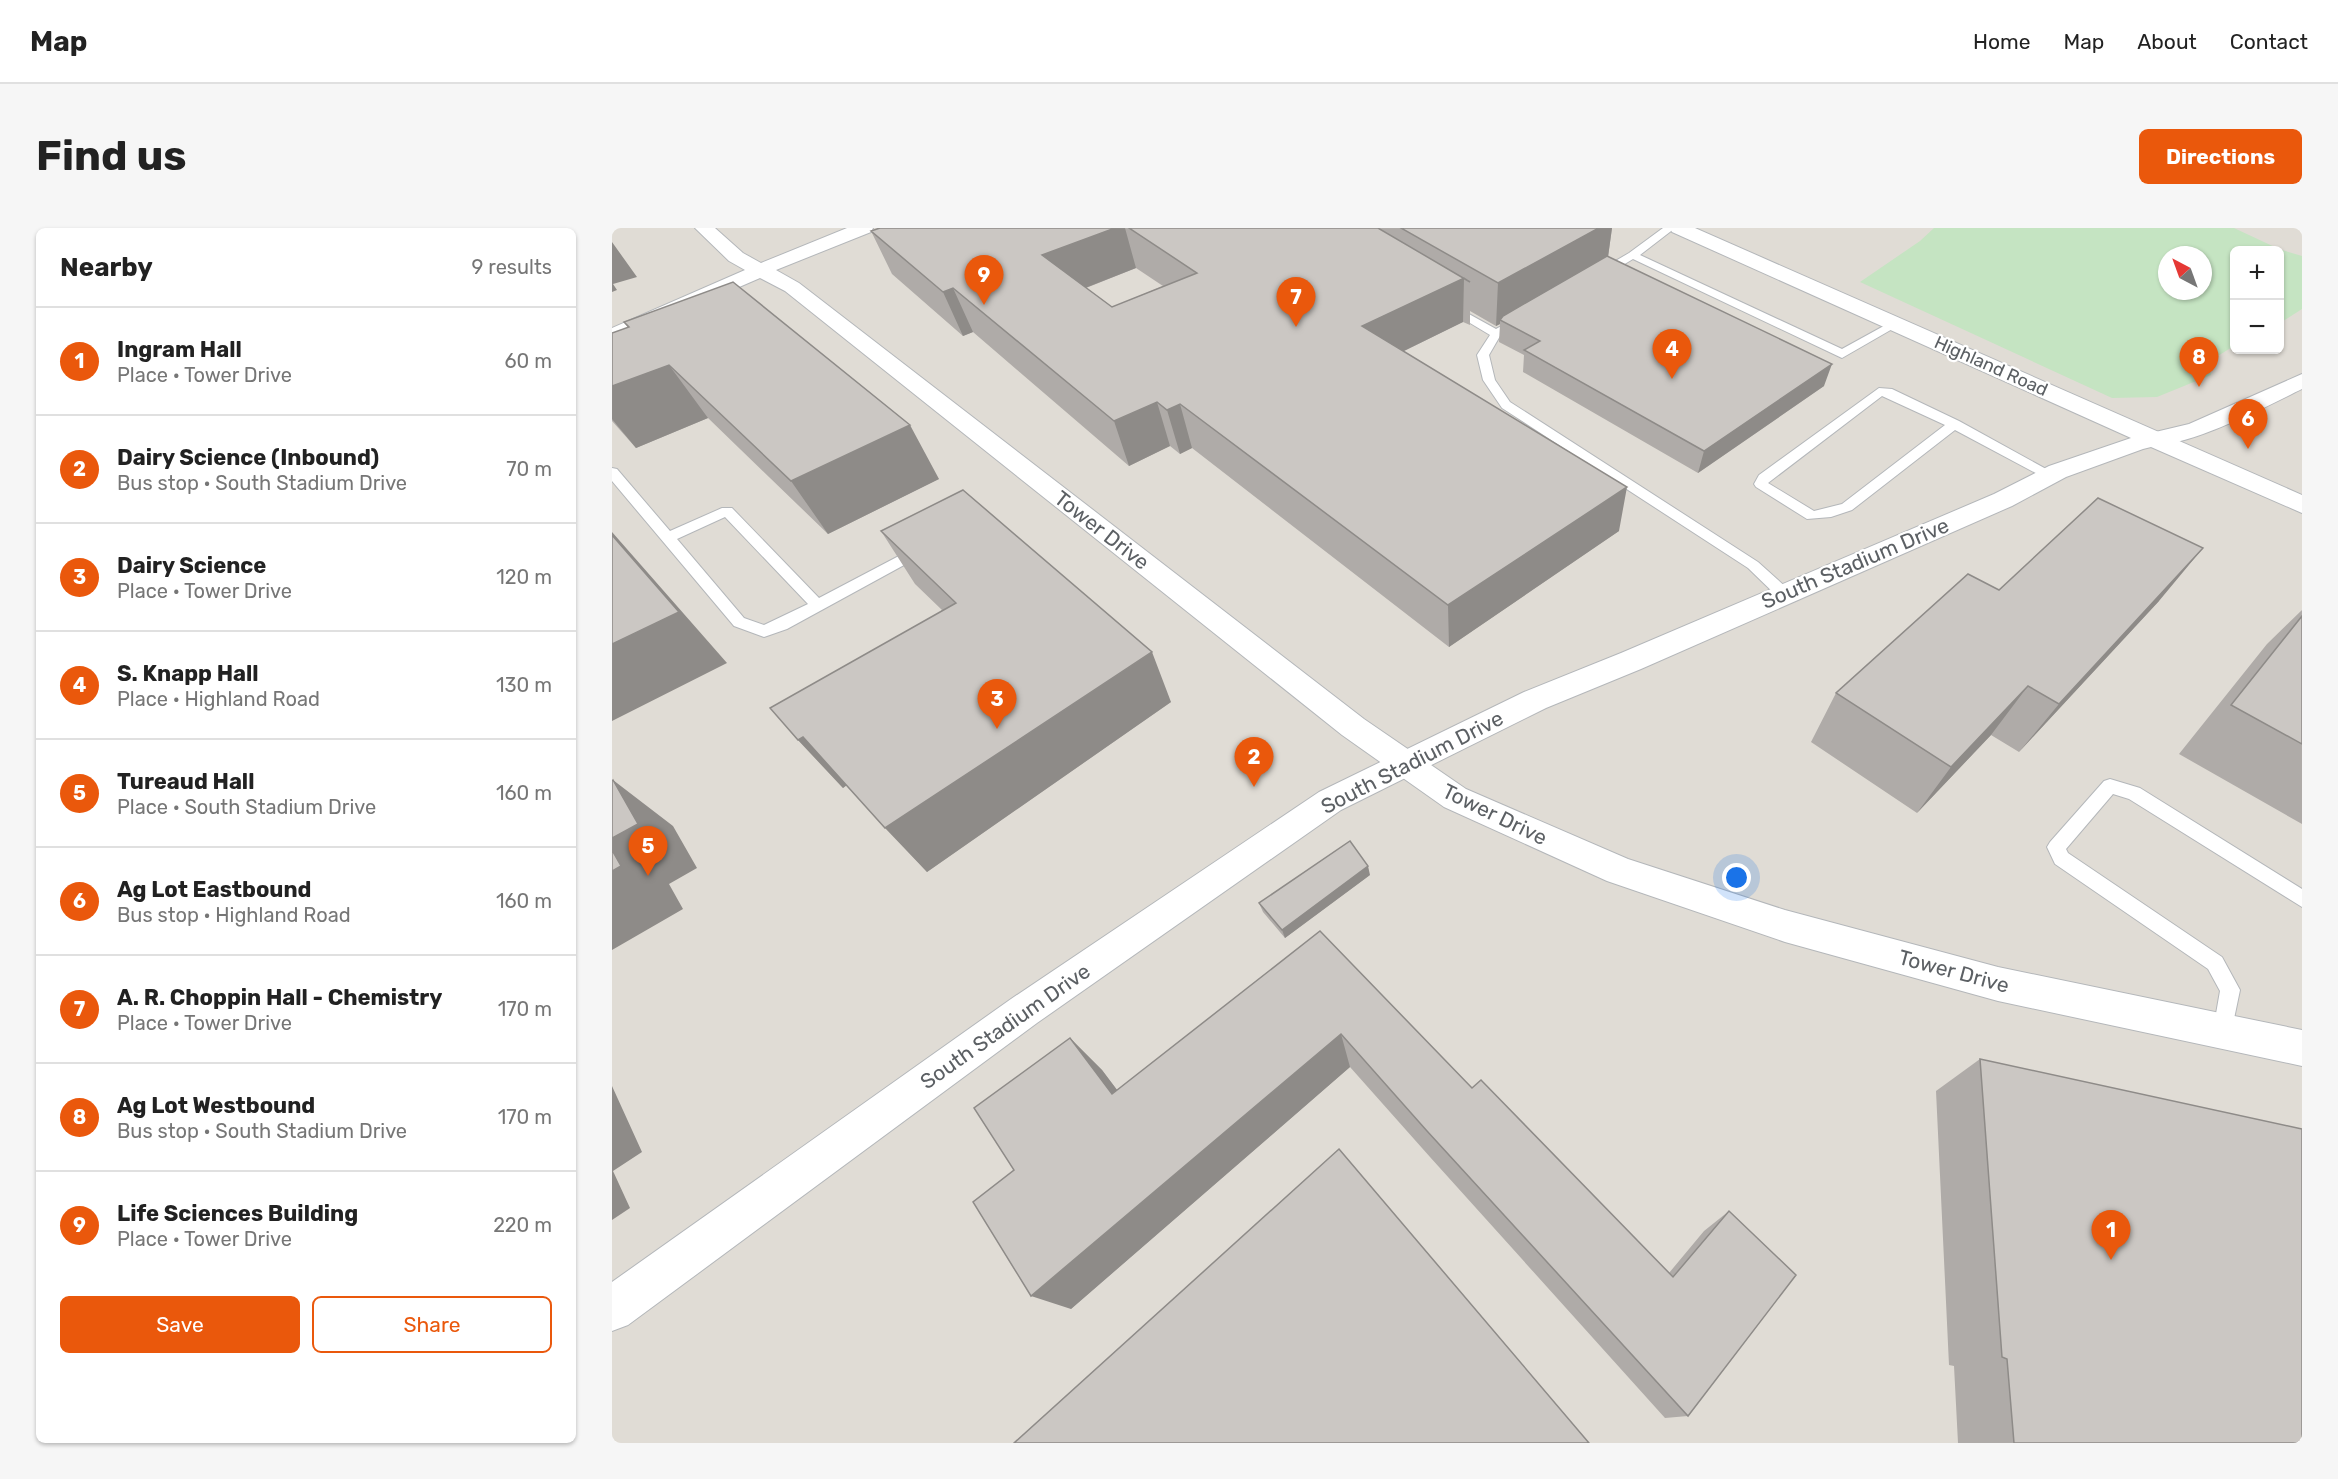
<!DOCTYPE html>
<meta charset="utf-8">
<style>
body{margin:0;font-family:Rubik,sans-serif;background:#f6f6f6;color:#222}
.controls{position:absolute;right:18px;top:18px;display:grid;overflow:hidden;border-radius:9px;box-shadow:0 2px 4px #0004}
.controls button{width:54px;height:54px;display:grid;place-items:center;padding:0;border:0;border-bottom:2px solid #e0e0e0;background:#fff;color:#222;font:30px sans-serif}
.compass{position:absolute;left:1546px;top:18px;width:54px;height:54px;border-radius:50%;background:#fff;box-shadow:0 2px 4px #0004;rotate:319deg}
.you{position:absolute;left:1125px;top:650px;width:21px;height:21px;margin:-15px;border:4px solid #fff;border-radius:50%;background:#1a73e8;box-shadow:0 0 0 9px #1a73e833}
.badge{display:grid;place-items:center;width:39px;height:39px;border-radius:50%;background:#ea580c;color:#fff;font-size:20px;font-weight:700}
.pin{position:absolute;translate:-50% -50px;filter:drop-shadow(0 2px 3px #0008)}
.pin::after{content:'';position:absolute;top:32px;width:21px;height:18px;background:inherit;clip-path:polygon(0 0,100% 0,50% 100%)}
.list{margin:0;padding:0;list-style:none}
h2{display:flex;justify-content:space-between;align-items:center;height:78px;margin:0;padding:0 24px;font-size:26px}
h2 small{font-size:20px;font-weight:400;color:#767676}
.list li{display:grid;grid-template-columns:39px 1fr auto;gap:18px;align-items:center;box-sizing:border-box;height:108px;padding:0 24px;border-top:2px solid #e0e0e0}
.list b{display:block;font-size:22px;white-space:nowrap}
.list p{margin:0;font-size:20px;white-space:nowrap;color:#767676}
.list em{font-size:20px;font-style:normal;color:#767676}
.actions{display:flex;gap:12px;padding:18px 24px}
.actions a{flex:1;padding:14px 0;border:2px solid #ea580c;border-radius:9px;text-align:center;font-size:21px;color:#ea580c}
.actions .main{background:#ea580c;color:#fff}
.map{position:relative;flex:none;width:1690px;height:1215px;overflow:hidden;border-radius:9px}
header{display:flex;align-items:center;gap:36px;box-sizing:border-box;height:84px;padding:0 30px;background:#fff;border-bottom:2px solid #e0e0e0}
header strong{font-size:28px}
nav{display:flex;gap:33px;margin-inline-start:auto;font-size:21px}
.intro{display:flex;align-items:center;justify-content:space-between;box-sizing:border-box;height:144px;padding:0 36px}
h1{margin:0;font-size:42px}
.button{padding:15px 27px;border-radius:9px;background:#ea580c;color:#fff;font-size:21px;font-weight:700}
main{display:flex;gap:36px;padding:0 36px}
aside{flex:1;background:#fff;border-radius:9px;box-shadow:0 2px 4px #0004}
.map>svg:first-child{display:block}
.education{fill:#e0dcd5;fill-rule:evenodd}
.green{fill:#c5e4c2;fill-rule:evenodd}
.lines{fill:none;stroke-linecap:round;stroke-linejoin:round}
.service-casing{stroke:#b4b7ba;stroke-width:2}
.minor-casing{stroke:#b4b7ba;stroke-width:2}
.tertiary-casing{stroke:#b4b7ba;stroke-width:2}
.service{fill:#fff;fill-rule:evenodd}
.minor{fill:#fff;fill-rule:evenodd}
.tertiary{fill:#fff;fill-rule:evenodd}
.wall{fill:#afaba8;fill-rule:evenodd}
.shaded-wall{fill:#8e8b88}
.building{fill:#cbc7c3;stroke:#8e8b88;stroke-width:1.5}
.labels{text-anchor:middle;dominant-baseline:central;stroke-width:4.5;stroke-linejoin:round;paint-order:stroke}
.far-street-label{font-size:18px;fill:#5c6064;stroke:#fff}
.street-label{font-size:21px;fill:#5c6064;stroke:#fff}
</style>
<header>
<strong>Map</strong>
<nav><a>Home</a><a>Map</a><a>About</a><a>Contact</a></nav>
</header>
<div class="intro"><h1>Find us</h1><a class="button">Directions</a></div>
<main>
<aside>
<h2>Nearby<small>9 results</small></h2>
<ul class="list">
<li><span class="badge">1</span><div><b>Ingram Hall</b><p>Place · Tower Drive</p></div><em>60 m</em></li>
<li><span class="badge">2</span><div><b>Dairy Science (Inbound)</b><p>Bus stop · South Stadium Drive</p></div><em>70 m</em></li>
<li><span class="badge">3</span><div><b>Dairy Science</b><p>Place · Tower Drive</p></div><em>120 m</em></li>
<li><span class="badge">4</span><div><b>S. Knapp Hall</b><p>Place · Highland Road</p></div><em>130 m</em></li>
<li><span class="badge">5</span><div><b>Tureaud Hall</b><p>Place · South Stadium Drive</p></div><em>160 m</em></li>
<li><span class="badge">6</span><div><b>Ag Lot Eastbound</b><p>Bus stop · Highland Road</p></div><em>160 m</em></li>
<li><span class="badge">7</span><div><b>A. R. Choppin Hall - Chemistry</b><p>Place · Tower Drive</p></div><em>170 m</em></li>
<li><span class="badge">8</span><div><b>Ag Lot Westbound</b><p>Bus stop · South Stadium Drive</p></div><em>170 m</em></li>
<li><span class="badge">9</span><div><b>Life Sciences Building</b><p>Place · Tower Drive</p></div><em>220 m</em></li>
</ul>
<div class="actions"><a class="main">Save</a><a>Share</a></div>
</aside>
<div class="map">
<svg width="1690" height="1215" viewBox="0 0 1690 1215">
<rect width="100%" height="100%" fill="#eeebe4"/>
<path class="education" d="M0,0H1690V1215H0ZM1622,22H1668V122H1622ZM1555,27H1591V63H1555Z"/>
<path class="green" d="M1322,0H1622L1667,21L1690,28V81L1668,95V22H1622V118L1596,134L1599,147L1545,169L1500,170L1248,54L1308,13ZM1555,27H1591V63H1555Z"/>
<g class="lines">
<defs>
<path id="service" d="M1051,0H1063L1028,27L1230,121L1279,94L1283,93L1289,96L1230,130L1021,31L991,49H983V45L1017,25Z
M837,75L884,101L904,90H912V94L888,108L877,127L883,152L898,174L1146,334L1177,362L1179,366L1177,370H1167L1136,340L890,180L871,152L865,127L878,107L833,80L831,78Z
M1267,160L1280,161L1347,193L1445,247L1438,251L1433,250L1343,202L1240,282L1219,289L1195,291L1144,259L1142,256L1147,247ZM1270,168L1333,197L1230,276L1202,283L1156,255Z
M0,240L5,241L58,303L110,280H120L207,370L304,319H314L316,322L314,325L175,401L152,409L122,398L0,253ZM113,289L196,376L152,397L132,390L65,311Z
M1498,551L1528,560L1690,661V679L1517,571L1501,566L1454,621L1456,625L1610,729L1628,762L1618,810L1611,813L1604,810L1601,803L1608,763L1596,741L1443,636L1435,619L1438,614L1492,553Z"/>
<path id="minor" d="M83,0H103L131,25L149,35L235,0H261L259,4L164,42L187,55L752,491L854,561L1016,631L1173,682L1386,739L1690,802V838L1386,773L1173,714L995,653L832,579L730,507L173,63L148,50L0,114V100L133,42L117,33Z
M1690,146V161C1657,177 1568,224 1535,216L1531,211L1535,206L1577,196Z"/>
<path id="tertiary" d="M1058,0H1083L1690,267V285L1539,219L1531,221L1454,249L1400,278L1029,441L934,480L729,582L425,795L16,1097L0,1103V1054L399,771L707,564L912,464L1009,425L1382,266L1437,238L1519,210L1060,4Z"/>
</defs>
<use href="#service" class="service-casing"/>
<use href="#minor" class="minor-casing"/>
<use href="#tertiary" class="tertiary-casing"/>
<use href="#service" class="service"/>
<use href="#minor" class="minor"/>
<use href="#tertiary" class="tertiary"/>
</g>
<path class="wall" d="M268,0H1000L996,29L1212,158L1086,245L911,144L912,127L887,114L888,96L884,98L858,83V97L851,94L792,123L1007,303L837,419L580,220L568,226L558,218L517,238L361,104L351,108L280,46L259,3ZM524,40L551,58L500,79L474,60Z
M12,94L327,251L216,306L96,190L24,220L0,193V105L16,100Z
M269,303L559,474L315,644L235,557L231,560L186,512L330,382L303,356Z
M1387,362L1547,373L1407,524L1379,507L1305,585L1199,514L1224,465Z
M1690,382V596L1567,526L1655,416Z
M758,647L673,710L651,684L647,675Z
M708,703L860,860L1057,1045L1092,1003L1117,983L1076,1188L1053,1190L818,929L738,839L459,1081L402,942L458,810L490,842L505,862Z
M1368,831L1690,1215H1346L1342,1138L1337,1137L1324,863Z"/>
<path class="shaded-wall" d="M503,0H513L524,40L445,71L430,27Z
M979,0H1000L996,29L888,92V96L884,98L886,55Z
M0,14L25,49L1,56L5,62L0,64Z
M852,50L851,94L753,142L750,98Z
M341,60L361,104L351,108L331,64Z
M1220,136L1212,158L1086,245L1092,223Z
M57,137L96,190L24,220L0,191V158Z
M545,174L558,218L517,238L502,193Z
M568,176L580,220L568,226L555,182Z
M298,197L327,251L216,306L179,253Z
M1015,259L1007,303L837,419L836,377Z
M0,304L115,435L0,493Z
M1591,320L1547,373L1407,524L1447,476Z
M540,424L559,474L315,644L273,600Z
M1416,458L1379,507L1305,585L1339,539Z
M191,509L236,556L231,560L186,512Z
M1,552L61,598L85,640L57,656L71,681L0,722V610Z
M756,638L758,647L673,710L670,702Z
M729,806L738,839L459,1081L419,1068Z
M458,810L490,842L530,895L500,866Z
M0,858L30,924L1,943L18,980L0,992Z"/>
<path class="building" d="M268,0H503L430,27L500,79L585,45L517,0H766L858,54L852,50L750,98L1015,259L836,377L568,176L555,182L545,174L502,193L341,60L331,64L259,3Z
M789,0H984L985,1L886,55Z
M995,28L1220,136L1092,223L912,122L928,113L888,92L891,88Z
M121,54L298,197L179,253L57,137L0,158V105L17,99L12,94Z
M351,262L540,424L273,600L191,509L186,512L158,480L344,375L269,303Z
M1486,270L1591,320L1447,476L1416,458L1339,539L1224,465L1356,346L1387,362Z
M0,307L67,384L0,416Z
M1690,388V516L1619,477Z
M1,552L26,596L0,610V553Z
M738,613L756,638L670,702L647,675Z
M0,622L9,638L0,643Z
M708,703L860,860L869,852L1061,1049L1117,983L1184,1047L1076,1188L815,903L729,806L419,1068L361,974L402,942L362,880L458,810L500,866Z
M1368,831L1690,901V1215H1402L1395,1131L1390,1129Z
M727,921L977,1215H402Z"/>
<g class="labels">
<g class="far-street-label">
<text transform="translate(1379 138) rotate(24)">Highland Road</text>
</g>
<g class="street-label">
<text transform="translate(490 302) rotate(38)">Tower Drive</text>
<text transform="translate(1243 335) rotate(-23)">South Stadium Drive</text>
<text transform="translate(800 534) rotate(-27)">South Stadium Drive</text>
<text transform="translate(883 586) rotate(26)">Tower Drive</text>
<text transform="translate(1342 743) rotate(15)">Tower Drive</text>
<text transform="translate(393 798) rotate(-35)">South Stadium Drive</text>
</g>
</g>
</svg>
<div class="controls">
<button>+</button>
<button>−</button>
</div>
<svg class="compass" viewBox="-18 -18 36 36"><path d="M0-13l5 13h-10z" fill="#e53935"/><path d="M0 13l5-13h-10z" fill="#767676"/></svg>
<div class="you"></div>
<div class="pin badge" style="left:1499px;top:1032px">1</div>
<div class="pin badge" style="left:642px;top:559px">2</div>
<div class="pin badge" style="left:385px;top:501px">3</div>
<div class="pin badge" style="left:1060px;top:151px">4</div>
<div class="pin badge" style="left:36px;top:648px">5</div>
<div class="pin badge" style="left:1636px;top:221px">6</div>
<div class="pin badge" style="left:684px;top:99px">7</div>
<div class="pin badge" style="left:1587px;top:159px">8</div>
<div class="pin badge" style="left:372px;top:77px">9</div>
</div>
</main>
